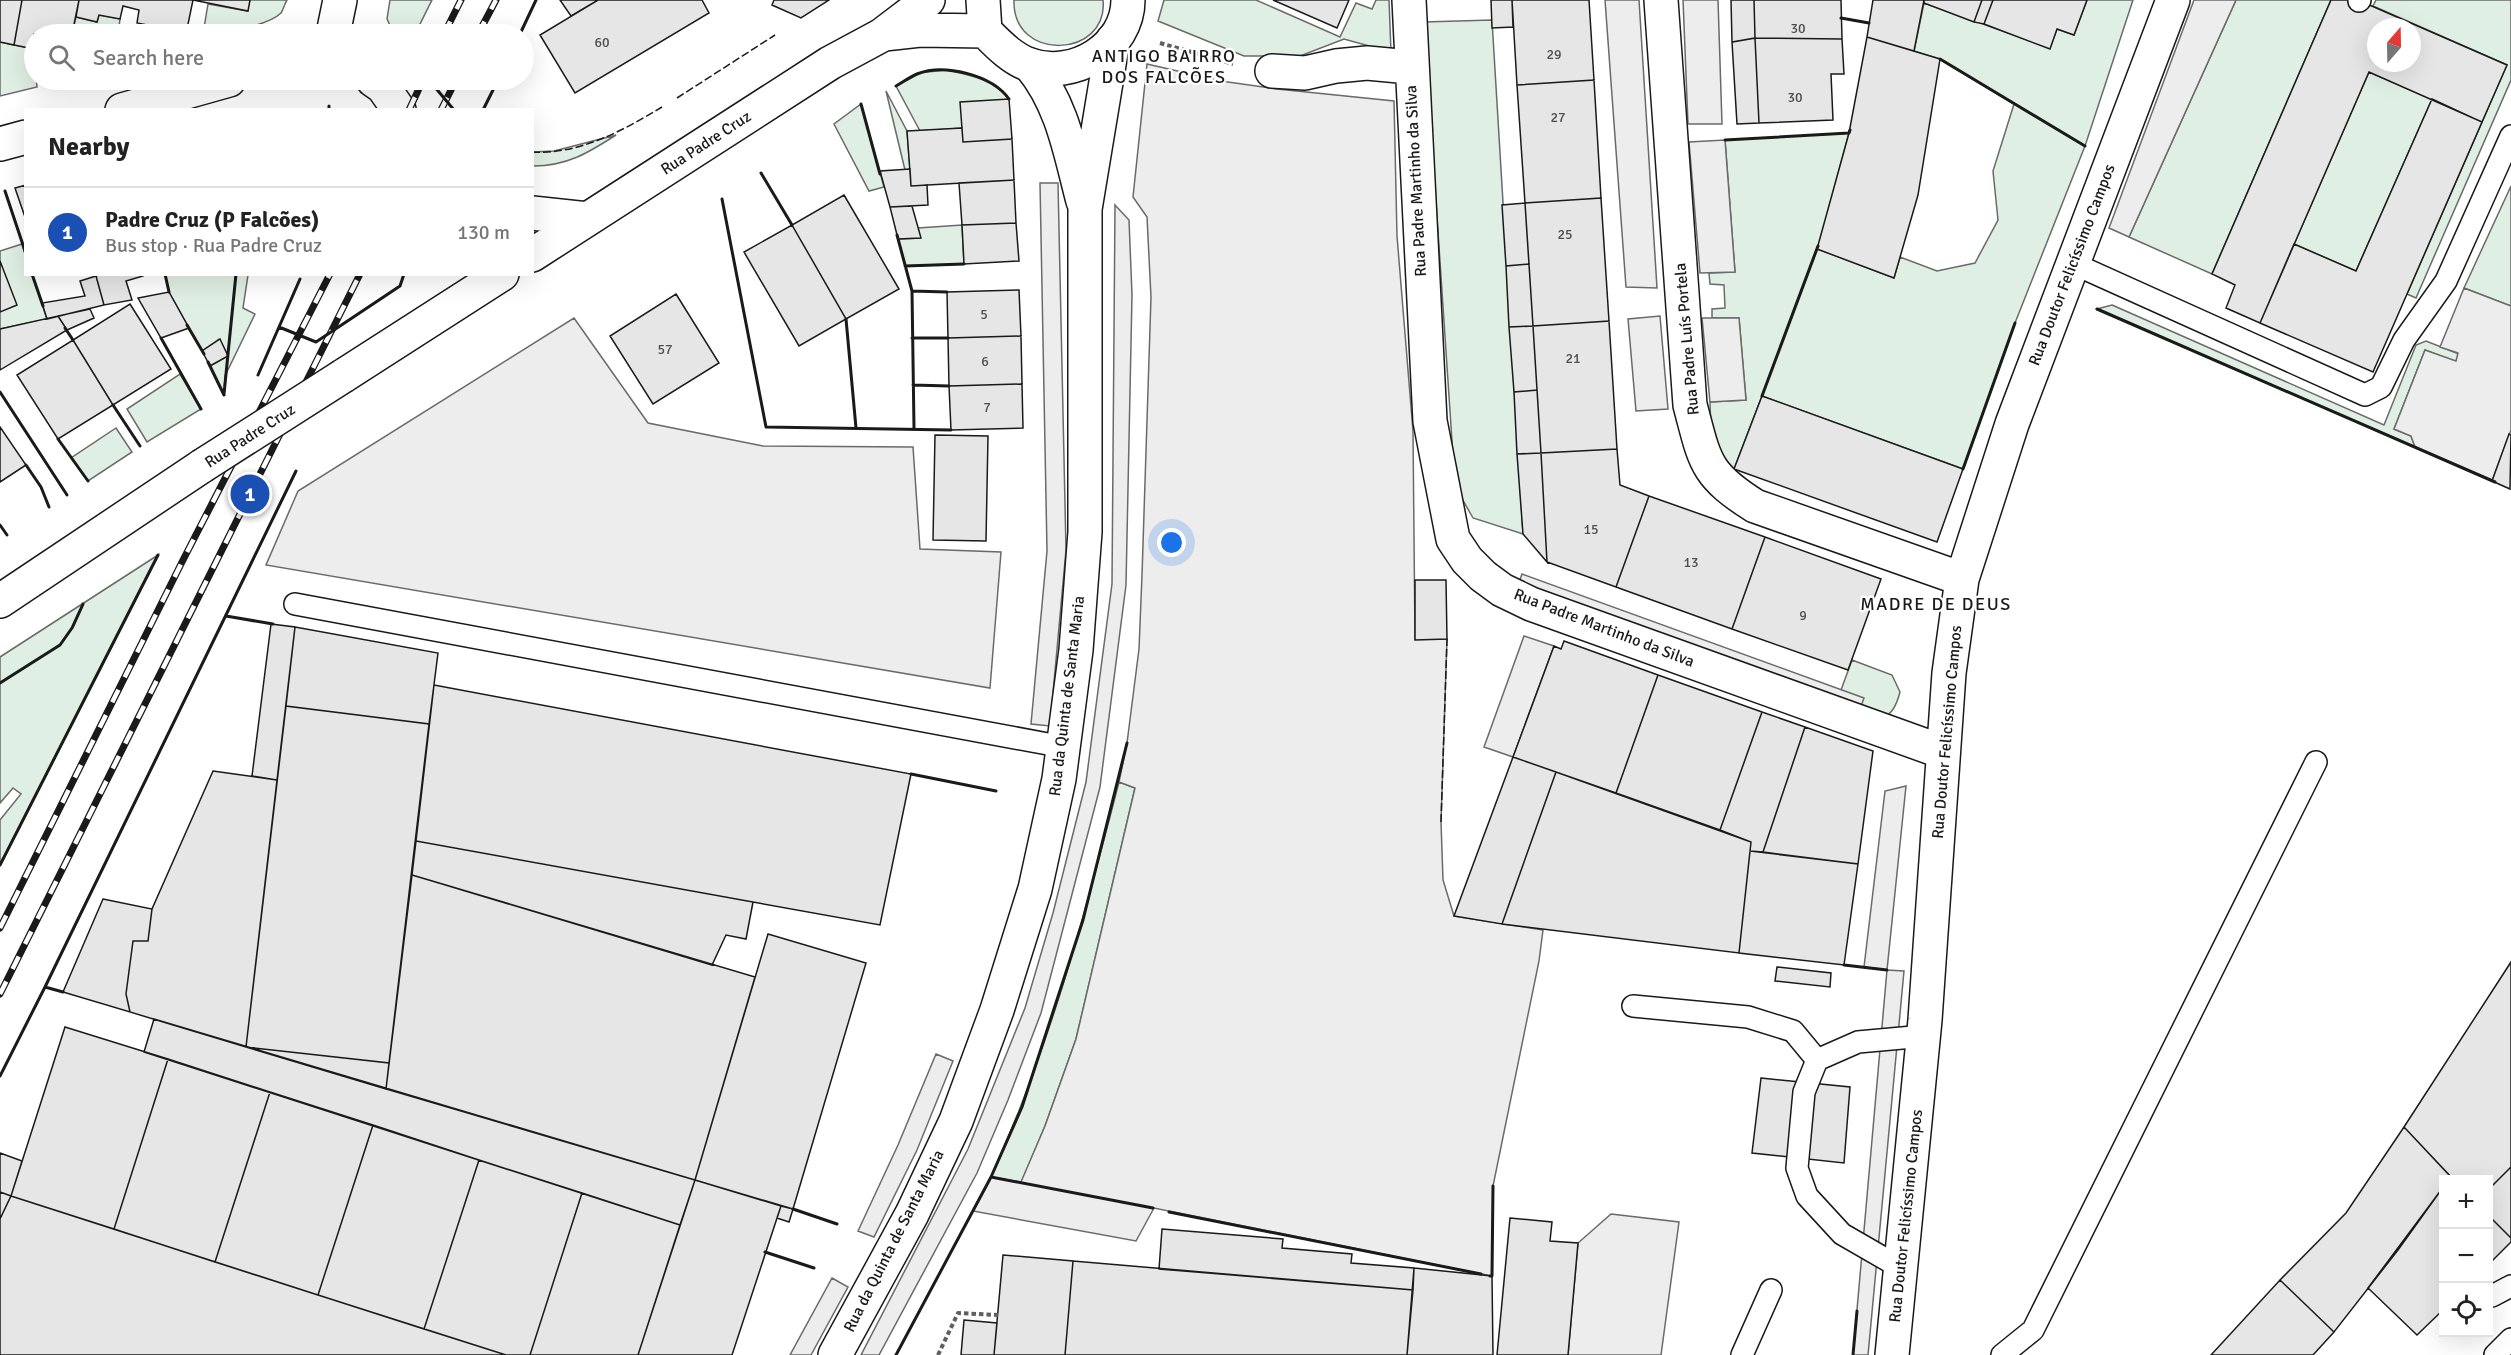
<!DOCTYPE html>
<meta charset="utf-8">
<style>
body{margin:0;font-family:Signika,sans-serif;background:#f2f2f2;color:#222}
.controls{position:absolute;right:18px;bottom:18px;display:grid;overflow:hidden;border-radius:0px;box-shadow:0 6px 24px #0002}
.controls button{width:54px;height:54px;display:grid;place-items:center;padding:0;border:0;border-bottom:2px solid #e0e0e0;background:#fff;color:#222;font:30px sans-serif}
.compass{position:absolute;left:2367px;top:18px;width:54px;height:54px;border-radius:50%;background:#fff;box-shadow:0 6px 24px #0002;rotate:20deg}
.you{position:absolute;left:1172px;top:543px;width:21px;height:21px;margin:-15px;border:4px solid #fff;border-radius:50%;background:#1a73e8;box-shadow:0 0 0 9px #1a73e833}
.badge{display:grid;place-items:center;width:39px;height:39px;border-radius:50%;background:#c62828;color:#fff;font-size:20px;font-weight:700}
.pin{position:absolute;translate:-50% -50%;border:3px solid #fff;box-shadow:0 2px 6px #0006}
.list{margin:0;padding:0;list-style:none}
h2{display:flex;justify-content:space-between;align-items:center;height:78px;margin:0;padding:0 24px;font-size:26px}
h2 small{font-size:20px;font-weight:400;color:#767676}
.list li{display:grid;grid-template-columns:39px 1fr auto;gap:18px;align-items:center;box-sizing:border-box;height:90px;padding:0 24px;border-top:2px solid #e0e0e0}
.list b{display:block;font-size:22px;white-space:nowrap}
.list p{margin:0;font-size:20px;white-space:nowrap;color:#767676}
.list em{font-size:20px;font-style:normal;color:#767676}
.icon{flex:none;width:33px;height:33px;fill:none;stroke:currentColor;stroke-width:2;stroke-linecap:round;stroke-linejoin:round}
.map{position:relative;flex:none;width:2511px;height:1355px;overflow:hidden}
.search{position:absolute;background:#fff;box-shadow:0 6px 24px #0002;left:24px;top:24px;width:510px;height:66px;display:flex;align-items:center;gap:15px;box-sizing:border-box;padding:0 21px;border-radius:33px;color:#767676;font-size:22px}
.panel{position:absolute;background:#fff;box-shadow:0 6px 24px #0002;left:24px;top:108px;width:510px;height:168px;border-radius:0px}
.map>svg:first-child{display:block}
.green{fill:#e0efe3;stroke:#6a6a6a;stroke-width:1.5}
.parking{fill:#ededed;stroke:#6a6a6a;stroke-width:1.5}
.building{fill:#e6e6e6;stroke:#1a1a1a;stroke-width:1.5;fill-rule:evenodd}
.lines{fill:none;stroke-linecap:round;stroke-linejoin:round}
.service-casing{stroke:#1a1a1a;stroke-width:24}
.minor-casing{stroke:#1a1a1a;stroke-width:36}
.tertiary-casing{stroke:#1a1a1a;stroke-width:36}
.path{stroke:#5f5f5f;stroke-width:4;stroke-dasharray:4.5 3;stroke-linecap:butt}
.service{stroke:#fff;stroke-width:21}
.minor{stroke:#fff;stroke-width:33}
.tertiary{stroke:#fff;stroke-width:33}
.rail-casing{stroke:#1a1a1a;stroke-width:7}
.rail{stroke:#fff;stroke-width:4.5;stroke-dasharray:14;stroke-linecap:butt}
.tertiary-bridge-casing{stroke:#1a1a1a;stroke-width:36;stroke-linecap:butt}
.tertiary-bridge{stroke:#fff;stroke-width:33}
.fence{stroke:#1a1a1a;stroke-width:1.5;stroke-dasharray:8 3;stroke-linecap:butt}
.wall{stroke:#1a1a1a;stroke-width:3}
.labels{text-anchor:middle;dominant-baseline:central;stroke-width:4.5;stroke-linejoin:round;paint-order:stroke}
.number-label{font-size:14px;fill:#4d4d4d}
.street-label{font-size:16px;fill:#1a1a1a;stroke:#fff}
.neighbourhood-label{font-size:18px;letter-spacing:1.5px;fill:#1a1a1a;stroke:#fff}
</style>
<div class="map">
<svg width="2511" height="1355" viewBox="0 0 2511 1355">
<rect width="100%" height="100%" fill="#fff"/>
<path class="green" d="M250,0H287C285,3 283,10 281,13C268,26 221,34 203,34L208,4L247,11Z
M390,0H432L415,34H394L387,19Z
M1014,0H1103C1109,58 1012,63 1014,0Z
M1164,0H1256L1340,37L1356,3L1372,9L1376,0H1389L1391,52L1344,39L1300,56H1244L1158,21Z
M2087,0H2133L2085,146L2015,323L1963,469L1762,396L1734,469C1709,448 1711,432 1710,402L1746,400L1739,318H1712V309L1725,308L1724,285L1710,284L1709,273L1735,272L1725,140L1849,133L1818,249L1894,278L1900,257L1937,271L1975,263L1998,220L1993,171L2014,104L1940,59L1914,51L1924,3L2050,48L2057,29L2074,35Z
M2236,0H2331L2212,274L2129,237Z
M2376,0H2511V80L2416,298L2407,294L2507,65L2373,6Z
M99,15L120,19L118,34H72L76,17L97,22Z
M1492,20L1523,534L1473,518L1460,495L1454,471L1424,22Z
M0,42L34,49L37,87L0,96Z
M946,70C969,75 994,79 1009,99L962,128L920,131L896,86L918,73Z
M2369,72L2432,99L2356,271L2294,244Z
M886,91L907,131L910,169L905,170Z
M861,104L884,187L869,191L834,124Z
M616,135C588,153 567,166 533,166V152L554,151Z
M2511,186V306L2464,288Z
M962,225L964,264L905,266L898,239L920,238L918,228Z
M22,244L25,254L26,274L32,275L47,319L0,329V251Z
M165,275H248L243,308L255,314L225,376L224,395L210,366L228,356L219,339L202,351L169,292Z
M2112,305L2384,425L2416,345L2426,341L2459,354L2456,362L2425,350L2394,429L2411,436L2415,447L2097,309Z
M180,374L201,409L147,442L127,409Z
M116,428L132,452L88,481L71,458Z
M158,555L0,865V820L21,794L13,788L0,803V657Z
M1852,660L1892,675L1900,692C1888,739 1863,709 1841,690Z
M1119,782L1135,788L1076,1039L1045,1126L1021,1183L991,1177C1049,1049 1084,918 1119,782Z"/>
<path class="parking" d="M1605,0H1639L1657,288L1626,287Z
M1683,0H1718L1722,124H1688Z
M2194,0H2236L2129,237L2109,228Z
M1147,64L1221,81L1277,89L1394,101L1397,236L1413,431L1415,639H1447L1441,822L1443,880L1454,916L1543,930L1539,961L1493,1186L1492,1276L1154,1208L1136,1241L973,1211L991,1177L1021,1182L1045,1126L1076,1039L1135,788L1119,782L1127,743L1139,649L1142,575L1151,297L1147,217L1133,197Z
M1725,140L1735,272L1700,273L1689,142Z
M1040,183H1058L1066,550L1050,726L1031,724L1047,551Z
M1115,205L1129,220L1132,295L1126,585L1100,787L1041,1013L1008,1100L977,1173L879,1355H861L968,1149L1025,1008L1053,913L1086,782L1112,584Z
M2464,288L2511,306V430L2492,481L2415,447L2411,436L2394,429L2425,350L2456,361L2458,353L2440,347Z
M1660,316L1668,409L1636,411L1628,319Z
M574,318L648,423L763,446L913,447L920,549L1001,552L990,688L266,565L298,491Z
M1702,318H1739L1746,400L1710,402Z
M1522,574L1864,698L1859,712L1517,588Z
M1524,636L1554,646L1513,757L1484,747Z
M1906,786L1887,970L1904,971L1868,1355H1853L1887,970L1864,967L1885,791Z
M936,1054L953,1061L917,1150L874,1237L858,1231L898,1145Z
M1611,1214L1679,1222L1661,1355H1568L1578,1243Z
M832,1278L848,1287L811,1355H790Z"/>
<path class="building" d="M0,0H22L14,45L0,42Z
M22,0H79L72,34H34V49L14,45Z
M79,0H193L186,34H157L158,27L137,23L139,10L123,6L120,19L99,15L97,22L76,17Z
M193,0H250L248,11Z
M560,0H598L571,16Z
M598,0H702L709,13L575,93L540,35Z
M774,0H829L801,18L772,5Z
M1273,0H1349L1337,28Z
M1491,0H1512L1513,27L1492,28Z
M1512,0H1589L1594,80L1517,85Z
M1731,0H1754L1755,38L1732,42Z
M1754,0H1841L1842,39L1755,38Z
M1873,0H1924L1914,51L1867,37Z
M1924,0H1982L1974,22L1924,3Z
M1982,0H1993L1984,24L1974,22Z
M1993,0H2087L2074,35L2057,29L2050,49L1984,24Z
M2331,0H2358L2507,65L2482,122L2369,72L2260,323L2226,308L2235,285L2212,274ZM2376,27H2412V63H2376Z
M1867,37L1940,59L1918,195L1894,278L1817,249L1849,133Z
M1755,38L1759,123L1737,124L1732,42Z
M1755,38L1842,39L1844,74H1831L1833,120L1759,123Z
M1594,80L1601,198L1525,203L1517,85Z
M1009,99L1012,139L963,142L960,102Z
M2432,99L2482,122L2373,372L2260,323L2294,244L2356,271Z
M962,128L963,142L1012,139L1014,180L911,186L907,131Z
M910,169L911,186L927,185L928,205L890,207L880,171Z
M1014,180L1016,223L962,225L959,183Z
M26,185V220L15,188Z
M844,195L899,289L846,319L792,225Z
M1601,198L1609,321L1533,326L1525,203Z
M1525,203L1529,264L1506,266L1502,205Z
M912,206L921,238L898,239L890,207Z
M1016,223L1019,261L964,264L962,225Z
M792,225L846,319L799,346L744,252Z
M0,261L17,305L0,312Z
M1529,264L1533,326L1509,327L1506,266Z
M100,274H143V276L126,281L132,300L104,305L96,276Z
M96,276L104,305L47,319L42,303L85,296L80,281Z
M1019,290L1021,336L948,338L947,292Z
M169,292L189,328L161,338L138,298Z
M676,294L719,363L653,404L610,336Z
M130,304L171,369L113,405L73,340Z
M90,309L94,318L67,330L58,316Z
M58,316L67,330L0,370V329Z
M1609,321L1617,449L1541,453L1533,326Z
M1533,326L1537,390L1514,392L1509,327Z
M1021,336L1022,384L949,386L948,338Z
M220,339L228,356L210,366L202,351Z
M73,340L113,405L58,439L17,375Z
M1022,384L1023,428L951,430L949,386Z
M1537,390L1541,453L1517,454L1514,392Z
M1762,396L1963,469L1937,542L1734,469Z
M0,427L26,465L0,482Z
M2509,434L2511,435L2510,489L2492,481Z
M935,435L988,436L986,541L933,540Z
M1617,449L1620,485L1649,496L1616,587L1547,562L1541,453Z
M1541,453L1547,562L1523,534L1517,454Z
M1649,496L1765,537L1732,629L1616,587Z
M1765,537L1881,579L1848,670L1732,629Z
M1415,580H1446L1447,639L1415,640Z
M271,624L295,627L277,780L252,776Z
M295,627L438,653L429,724L286,706Z
M1564,641L1658,675L1616,793L1513,757L1554,646L1561,649Z
M1658,675L1762,712L1720,830L1616,793Z
M434,685L911,774L880,925L416,841Z
M286,706L429,724L389,1063L246,1047Z
M1762,712L1805,727L1763,852L1750,851L1751,842L1720,830Z
M1805,727L1873,751L1858,864L1763,852Z
M1513,757L1556,772L1502,924L1454,916Z
M213,771L277,780L246,1047L130,1012L126,994L133,941H148L152,909Z
M1556,772L1751,842L1739,953L1502,924Z
M416,841L753,902L746,939L726,935L712,965L412,875Z
M1750,851L1858,864L1844,965L1739,953Z
M412,875L755,977L695,1180L386,1089Z
M103,899L152,909L148,941H133L126,994L130,1012L63,992Z
M768,934L866,963L793,1209L695,1180Z
M2511,962V1167L2488,1190V1180H2454L2404,1127Z
M1777,967L1831,973L1830,987L1775,981Z
M154,1019L695,1180L680,1225L144,1052Z
M65,1027L168,1059L114,1229L11,1196Z
M246,1047L389,1063L386,1089Z
M168,1059L270,1092L215,1262L114,1229Z
M1761,1078L1850,1087L1844,1163L1752,1153Z
M270,1092L373,1125L318,1295L215,1262Z
M373,1125L479,1160L424,1329L318,1295Z
M2404,1127L2450,1176L2444,1180V1186L2398,1250L2334,1332L2280,1280L2346,1213Z
M0,1153L22,1161L11,1196L0,1192Z
M479,1160L582,1193L530,1355H506L424,1329Z
M2511,1167V1238L2488,1215V1190Z
M695,1180L781,1206L732,1355H638Z
M2444,1186V1309L2417,1335L2368,1288Z
M0,1192L11,1196L0,1219Z
M582,1193L680,1225L638,1355H530Z
M11,1196L318,1295L506,1355H0V1219Z
M781,1206L793,1209L789,1222L777,1218Z
M2488,1215L2511,1238V1242L2488,1265Z
M1510,1218L1552,1222L1550,1241L1578,1243L1568,1355H1497Z
M1162,1229L1283,1239L1282,1248L1352,1254L1351,1263L1414,1268L1413,1290L1159,1269Z
M1003,1255L1073,1261L1065,1355H994Z
M1073,1261L1413,1290L1407,1355H1065Z
M1414,1268L1492,1276L1493,1355H1407Z
M2280,1280L2334,1332L2313,1355H2211Z
M964,1320L997,1323L994,1355H961Z"/>
<g class="lines">
<defs>
<path id="service" d="M2359,1L2360,0
M2072,263L2365,395L2381,387L2404,340L2446,281L2511,136
M295,604L1064,747
M1633,1006L1748,1017L1793,1031L1817,1060
M1901,1268L1842,1234L1807,1196L1797,1168L1804,1092L1817,1060L1858,1042L1924,1036
M2492,1296L2511,1286
M1742,1355L1771,1290
M2002,1355L2033,1330L2316,762
M2495,1355L2511,1339"/>
<path id="minor" d="M1409,0L1430,421L1453,539L1467,560L1483,576L1502,590L1531,604L1943,752
M1661,0L1690,405C1705,461 1704,474 1755,506L1962,579
M333,34L340,0
M1030,65C1063,105 1070,152 1083,201
M1272,71L1305,73L1336,66L1367,63L1410,67
M835,1355L912,1214L956,1121L997,1010L1035,889L1059,779L1076,650L1085,532V209L1113,40
M1892,1355L1925,1020L1949,673L1962,579L2012,424L2173,0"/>
<path id="tertiary" d="M983,0L985,31
M884,34L920,30L985,31C998,44 1012,59 1030,65C1073,80 1128,48 1128,0
M373,80L383,87L399,110
M122,110L229,80
M0,144L26,137
M532,213L588,219
M532,255L830,63L882,35L928,0
M343,376L502,274
M0,601L202,466"/>
</defs>
<use href="#service" class="service-casing"/>
<use href="#minor" class="minor-casing"/>
<use href="#tertiary" class="tertiary-casing"/>
<path class="path" d="M1160,43L1233,64
M938,1355L958,1313L998,1315"/>
<use href="#service" class="service"/>
<use href="#minor" class="minor"/>
<use href="#tertiary" class="tertiary"/>
<defs>
<path id="rail" d="M444,34L461,0
M478,34L496,0
M409,110L423,80
M441,110L456,80
M0,928L182,562L330,274
M0,994L360,274"/>
</defs>
<use href="#rail" class="rail-casing"/>
<use href="#rail" class="rail"/>
<defs>
<path id="tertiary-bridge" d="M202,466L343,376"/>
</defs>
<use href="#tertiary-bridge" class="tertiary-bridge-casing"/>
<use href="#tertiary-bridge" class="tertiary-bridge"/>
<path class="fence" d="M677,98L775,35
M532,152C579,155 624,130 662,107
M1441,822L1447,639"/>
<path class="wall" d="M1841,18L1869,23
M520,34L536,0
M1940,59L2085,146
M429,80L454,110
M896,86C903,82 910,77 917,74C944,63 992,75 1009,99
M861,104L880,174
M329,110V106
M483,110L498,80
M1725,140L1849,133L1850,130
M761,173L792,225
M5,191L26,254
M722,199L766,427L951,430
M897,235L912,291L914,428
M905,266L964,264
M32,274L43,306
M165,274L169,292
M912,291L947,292
M2097,309L2495,482
M846,319L856,428
M187,325L204,354
M279,327L316,342L400,286L404,274
M65,328L73,340
M161,338L201,409
M912,338H948
M208,362L224,395
M258,375L300,279
M913,385L949,386
M0,392L67,495
M224,394L236,274
M1762,396L1818,246
M113,405L140,446
M58,439L88,481
M26,465L41,487L49,507
M1963,469L2015,323
M0,525L7,535
M226,616L273,624
M0,683L60,645L72,628L83,604
M911,774L996,791
M0,865L158,555
M1844,965L1887,970
M63,992L45,987L296,471
M0,1076L45,987
M991,1177L1153,1208
M793,1209L837,1224
M1169,1212L1481,1274
M765,1252L814,1268
M1490,1276H1492L1493,1186
M896,1355L991,1177L1022,1107L1083,920L1127,743
M1853,1355L1857,1311"/>
</g>
<g class="labels">
<g class="number-label">
<text x="1798" y="28">30</text>
<text x="602" y="42">60</text>
<text x="1554" y="54">29</text>
<text x="1795" y="97">30</text>
<text x="1558" y="117">27</text>
<text x="1565" y="234">25</text>
<text x="984" y="314">5</text>
<text x="665" y="349">57</text>
<text x="1573" y="358">21</text>
<text x="985" y="361">6</text>
<text x="987" y="407">7</text>
<text x="1591" y="529">15</text>
<text x="1691" y="562">13</text>
<text x="1803" y="615">9</text>
</g>
<g class="street-label">
<text transform="translate(706 143) rotate(-33)">Rua Padre Cruz</text>
<text transform="translate(1416 181) rotate(-93)">Rua Padre Martinho da Silva</text>
<text transform="translate(2072 265) rotate(-69)">Rua Doutor Felicíssimo Campos</text>
<text transform="translate(1687 339) rotate(-95)">Rua Padre Luís Portela</text>
<text transform="translate(250 436) rotate(-33)">Rua Padre Cruz</text>
<text transform="translate(1604 628) rotate(21)">Rua Padre Martinho da Silva</text>
<text transform="translate(1067 696) rotate(-83)">Rua da Quinta de Santa Maria</text>
<text transform="translate(1947 732) rotate(-85)">Rua Doutor Felicíssimo Campos</text>
<text transform="translate(1906 1216) rotate(-84)">Rua Doutor Felicíssimo Campos</text>
<text transform="translate(894 1241) rotate(-63)">Rua da Quinta de Santa Maria</text>
</g>
<g class="neighbourhood-label">
<text x="1164" y="56">ANTIGO BAIRRO<tspan x="1164" dy="21">DOS FALCÕES</tspan></text>
<text x="1936" y="604">MADRE DE DEUS</text>
</g>
</g>
</svg>
<div class="controls">
<button>+</button>
<button>−</button>
<button><svg class="icon" aria-label="locate" viewBox="0 0 24 24"><circle cx="12" cy="12" r="6"/><path d="M12 2v4M12 18v4M2 12h4M18 12h4"/></svg></button>
</div>
<svg class="compass" viewBox="-18 -18 36 36"><path d="M0-13l5 13h-10z" fill="#e53935"/><path d="M0 13l5-13h-10z" fill="#767676"/></svg>
<div class="you"></div>
<div class="pin badge" style="left:250px;top:494px;background:#1a4fb4">1</div>
<div class="search"><svg class="icon" aria-label="search" viewBox="0 0 24 24"><circle cx="10" cy="10" r="6"/><path d="M15 15l6 6"/></svg>Search here</div>
<section class="panel">
<h2>Nearby<small></small></h2>
<ul class="list">
<li><span class="badge" style="background:#1a4fb4">1</span><div><b>Padre Cruz (P Falcões)</b><p>Bus stop · Rua Padre Cruz</p></div><em>130 m</em></li>
</ul>
</section>
</div>
